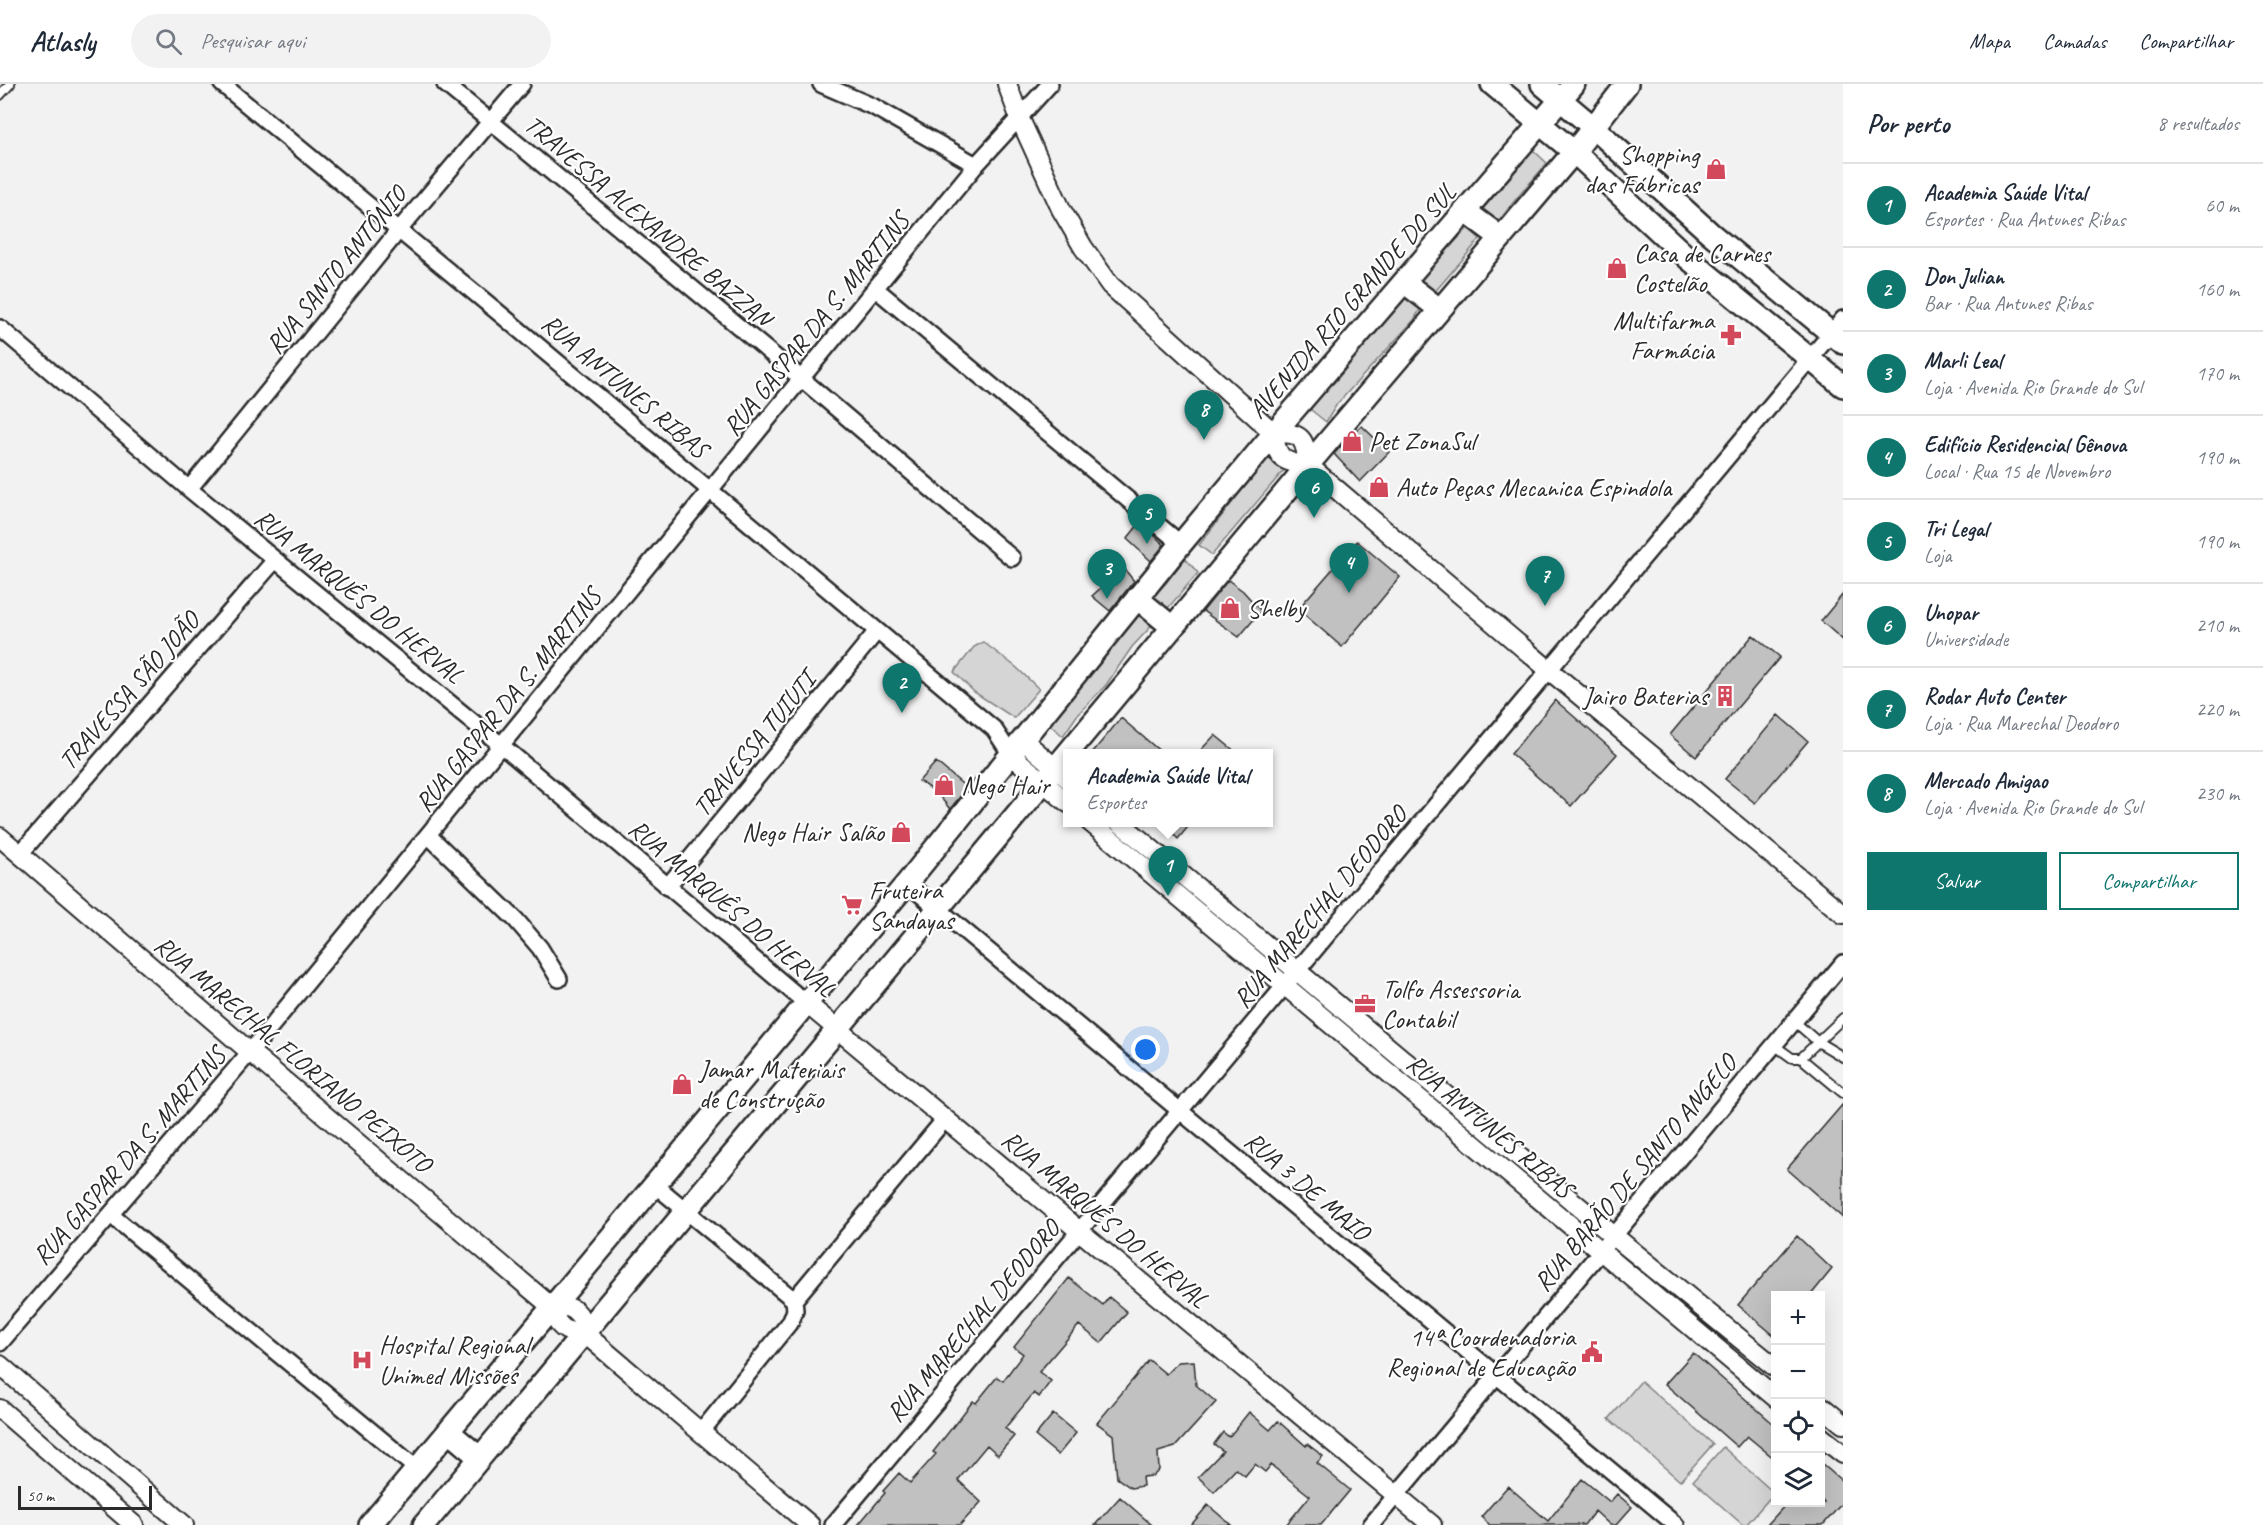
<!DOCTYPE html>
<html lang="pt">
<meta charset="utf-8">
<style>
body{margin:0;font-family:Caveat,sans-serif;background:#f2f2f3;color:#1f2937}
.controls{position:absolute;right:18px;bottom:18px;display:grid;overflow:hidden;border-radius:0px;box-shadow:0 6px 24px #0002}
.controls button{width:54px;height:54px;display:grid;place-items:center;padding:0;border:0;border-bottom:2px solid #e0e1e3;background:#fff;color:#1f2937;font:30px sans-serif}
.scale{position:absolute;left:18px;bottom:15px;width:134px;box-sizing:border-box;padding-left:6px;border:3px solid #2b2b2b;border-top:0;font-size:16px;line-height:21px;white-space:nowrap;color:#2b2b2b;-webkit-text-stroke:4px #fff;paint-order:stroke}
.you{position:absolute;left:1146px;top:966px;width:21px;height:21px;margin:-15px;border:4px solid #fff;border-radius:50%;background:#1a73e8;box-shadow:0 0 0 9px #1a73e833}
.badge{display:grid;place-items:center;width:39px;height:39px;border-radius:50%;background:#0f766e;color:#fff;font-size:20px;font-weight:700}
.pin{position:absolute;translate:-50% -50px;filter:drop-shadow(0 2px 3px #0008)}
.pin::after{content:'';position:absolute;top:32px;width:21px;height:18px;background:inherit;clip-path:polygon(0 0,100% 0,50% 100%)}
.popup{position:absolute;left:1063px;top:665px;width:210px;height:78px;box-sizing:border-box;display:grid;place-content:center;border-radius:0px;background:#fff;filter:drop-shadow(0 2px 4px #0005);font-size:20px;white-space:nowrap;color:#747a83}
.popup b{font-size:22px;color:#1f2937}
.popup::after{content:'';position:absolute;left:50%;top:100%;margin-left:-12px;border:12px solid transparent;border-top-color:#fff}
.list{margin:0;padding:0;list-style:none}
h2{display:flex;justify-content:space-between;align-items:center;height:78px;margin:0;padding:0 24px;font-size:26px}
h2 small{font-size:20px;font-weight:400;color:#747a83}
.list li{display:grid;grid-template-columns:39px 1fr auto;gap:18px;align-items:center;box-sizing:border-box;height:84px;padding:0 24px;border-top:2px solid #e0e1e3}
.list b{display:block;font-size:22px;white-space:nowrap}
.list p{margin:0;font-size:20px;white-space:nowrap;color:#747a83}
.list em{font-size:20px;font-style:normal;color:#747a83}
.actions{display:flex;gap:12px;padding:18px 24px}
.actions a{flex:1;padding:14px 0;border:2px solid #0f766e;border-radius:0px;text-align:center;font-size:21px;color:#0f766e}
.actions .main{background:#0f766e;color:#fff}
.icon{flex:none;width:33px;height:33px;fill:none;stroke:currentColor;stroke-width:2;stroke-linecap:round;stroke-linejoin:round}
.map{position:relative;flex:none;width:1843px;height:1441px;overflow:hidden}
header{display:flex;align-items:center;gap:36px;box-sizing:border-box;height:84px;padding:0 30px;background:#fff;border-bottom:2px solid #e0e1e3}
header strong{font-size:28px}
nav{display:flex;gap:33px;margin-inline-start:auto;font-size:21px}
.search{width:420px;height:54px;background:#f2f2f3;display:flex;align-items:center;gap:15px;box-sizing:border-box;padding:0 21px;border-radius:33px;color:#747a83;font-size:22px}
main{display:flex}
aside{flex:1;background:#fff}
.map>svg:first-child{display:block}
.green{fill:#d5d5d5;stroke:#808080;stroke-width:1.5}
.building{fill:#c1c1c1;stroke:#2b2b2b;stroke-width:1.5}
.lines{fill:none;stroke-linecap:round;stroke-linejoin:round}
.service-casing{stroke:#2b2b2b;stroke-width:12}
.minor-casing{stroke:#2b2b2b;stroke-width:20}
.tertiary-casing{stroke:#2b2b2b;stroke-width:22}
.secondary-casing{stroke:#2b2b2b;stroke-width:26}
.service{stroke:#fff;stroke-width:8}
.minor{stroke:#fff;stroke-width:15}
.tertiary{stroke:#fff;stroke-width:18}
.secondary{stroke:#fff;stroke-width:21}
.labels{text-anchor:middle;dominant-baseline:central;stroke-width:4.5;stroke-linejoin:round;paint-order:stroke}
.poi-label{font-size:26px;fill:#2b2b2b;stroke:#fff;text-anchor:start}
.street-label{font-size:26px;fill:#2b2b2b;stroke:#fff}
</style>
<header>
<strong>Atlasly</strong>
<div class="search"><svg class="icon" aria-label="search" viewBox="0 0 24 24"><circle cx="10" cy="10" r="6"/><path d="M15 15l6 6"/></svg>Pesquisar aqui</div>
<nav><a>Mapa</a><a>Camadas</a><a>Compartilhar</a></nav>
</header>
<main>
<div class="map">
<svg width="1843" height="1441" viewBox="0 0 1843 1441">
<rect width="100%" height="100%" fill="#f2f2f2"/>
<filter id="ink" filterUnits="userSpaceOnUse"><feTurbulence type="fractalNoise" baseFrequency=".0167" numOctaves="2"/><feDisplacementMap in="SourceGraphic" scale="12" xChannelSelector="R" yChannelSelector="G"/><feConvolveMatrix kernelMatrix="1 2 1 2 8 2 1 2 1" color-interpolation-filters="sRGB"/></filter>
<g filter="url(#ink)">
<path class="green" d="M1533,66L1547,79C1531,99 1512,117 1498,139L1480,128Z
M1468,144L1480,155L1433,210L1417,197Z
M1406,212L1421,224L1414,236L1337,320L1326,338L1311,326L1312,312L1334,299Z
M1268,373L1284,386L1212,471L1199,461Z
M1185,474L1198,489L1162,531L1147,518L1166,499Z
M1143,524L1160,533L1132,563L1106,601L1078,630L1063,652L1049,640Z
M983,558L1016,583L1039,605L1014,634L974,608L954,588L974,563Z
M1641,1297L1713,1360L1680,1397L1609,1335Z
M1723,1363L1774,1409L1746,1441H1743L1693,1397Z"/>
<path class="building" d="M1362,342L1389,368L1360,398L1334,370L1350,352Z
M1139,440L1153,450L1164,461L1151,477L1127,455Z
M1357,457L1400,493L1342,563L1298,525Z
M1114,472L1134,497L1110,527L1092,512L1107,498L1098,492Z
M1228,496L1243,507L1261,527L1239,553L1203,527Z
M1843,510V556L1821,537Z
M1753,551L1780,573L1696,673L1670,651Z
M1555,616L1617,670L1571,722L1511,670Z
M1778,631L1808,657L1755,719L1725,695Z
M1121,634L1162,669H1092Z
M1215,651L1237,669H1198Z
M936,678L967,704L950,725L936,708L919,697Z
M1161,738H1192L1178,755Z
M1843,1020V1134L1787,1085Z
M1797,1152L1832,1185L1810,1212H1776V1253L1738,1221Z
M1069,1194L1103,1221L1109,1213L1127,1228L1101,1259L1079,1241L1039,1288L1051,1297L1039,1313L1034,1309L1005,1344L1014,1352L998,1371L987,1361L958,1396L981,1418L960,1441H858L885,1409L883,1407L899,1389L910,1399L936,1370L933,1368L973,1317L976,1319L997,1293L1003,1297L1023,1270L1014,1263Z
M1693,1269L1776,1342V1376L1747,1352L1737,1363L1665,1300Z
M1149,1276L1166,1290L1178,1278L1194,1277L1196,1301L1216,1318L1175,1363L1158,1368L1159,1386L1153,1392L1142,1393L1143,1402L1131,1404L1117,1394L1113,1351L1097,1339Z
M1249,1328L1270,1346L1278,1337L1306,1362L1307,1360L1323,1372L1317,1379L1350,1406L1321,1441H1286L1310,1412L1271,1381L1265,1388L1255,1380L1245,1392L1236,1385L1214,1408L1198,1393L1223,1367L1214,1360L1223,1348L1229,1353Z
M1053,1330L1076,1349L1058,1371L1035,1352Z
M1821,1379L1843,1398V1418L1823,1441H1767L1787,1419H1824L1821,1415Z
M1582,1395L1610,1418L1617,1410L1632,1423L1616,1441H1610L1595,1427L1584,1441H1490L1481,1433L1508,1402L1548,1437Z
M1120,1413L1152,1441H1095Z
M1208,1421L1231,1441H1191Z"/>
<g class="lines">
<defs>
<path id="service" d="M0,11L10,0
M1794,937L1818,958L1843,973
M1774,961L1792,974H1801L1843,934
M1801,974L1843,1009"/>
<path id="minor" d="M222,0L505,234L994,645L1011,671
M445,0L802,295L1012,474
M821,0L874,23L976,81
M876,205L1181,460
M0,244L189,405L501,661L806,919
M189,405L399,146L522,0
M428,751L516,836L540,864L559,895
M20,770L275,476
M907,799L1676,1441
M667,803L877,547
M655,1101L794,1216L795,1226L791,1237L701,1348
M111,1131L417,1385
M794,1216L945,1035
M0,1259L250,968L976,81L1050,0
M833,1441L1843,235
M1371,1441L1843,879"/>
<path id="tertiary" d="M1007,0L1020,35L1061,125L1083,163L1110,201L1274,349C1276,374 1283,379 1308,381L1549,586L1843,830
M1274,349C1302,348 1305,354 1308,381
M1023,656L1068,695
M1011,671L1068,719
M1090,738L1776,1314
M1119,738L1614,1152L1776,1284
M0,753L250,968L553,1224C555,1242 566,1250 584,1249L810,1441
M806,919L1432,1441
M553,1224C573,1219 583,1229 584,1249
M0,1281L184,1441
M1820,1321L1843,1340
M0,1325L134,1441
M1820,1352L1843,1370"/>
<path id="secondary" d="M1492,0L1574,68L1689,175L1843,302
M1542,0L1593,43L1710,149L1843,259
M1465,127L1500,153
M1404,198L1439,225
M1137,514L1172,543
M449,1348L480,1374
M370,1441L907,799L1181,460L1274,349L1574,0
M424,1441L1308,381L1574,68L1627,0"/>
</defs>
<use href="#service" class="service-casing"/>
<use href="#minor" class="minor-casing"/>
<use href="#tertiary" class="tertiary-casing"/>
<use href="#secondary" class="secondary-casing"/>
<use href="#service" class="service"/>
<use href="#minor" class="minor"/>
<use href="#tertiary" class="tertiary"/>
<use href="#secondary" class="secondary"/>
</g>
</g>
<defs>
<symbol id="shop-bare" viewBox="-9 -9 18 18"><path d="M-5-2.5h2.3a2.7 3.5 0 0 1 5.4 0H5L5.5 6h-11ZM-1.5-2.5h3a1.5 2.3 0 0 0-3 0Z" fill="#d1495b" stroke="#fff" stroke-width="2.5" paint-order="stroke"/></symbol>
<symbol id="pharmacy-bare" viewBox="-9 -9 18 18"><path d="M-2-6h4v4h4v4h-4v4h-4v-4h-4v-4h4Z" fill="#d1495b" stroke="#fff" stroke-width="2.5" paint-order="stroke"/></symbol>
<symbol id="building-bare" viewBox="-9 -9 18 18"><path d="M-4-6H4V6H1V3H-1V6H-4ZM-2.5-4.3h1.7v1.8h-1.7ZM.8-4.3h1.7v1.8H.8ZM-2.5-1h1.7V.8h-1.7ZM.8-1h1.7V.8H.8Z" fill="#d1495b" stroke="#fff" stroke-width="2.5" paint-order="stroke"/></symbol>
<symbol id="supermarket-bare" viewBox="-9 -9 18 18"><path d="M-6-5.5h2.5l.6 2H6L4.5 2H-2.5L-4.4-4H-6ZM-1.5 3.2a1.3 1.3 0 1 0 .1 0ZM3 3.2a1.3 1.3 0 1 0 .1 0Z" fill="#d1495b" stroke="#fff" stroke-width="2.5" paint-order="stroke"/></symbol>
<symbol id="office-bare" viewBox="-9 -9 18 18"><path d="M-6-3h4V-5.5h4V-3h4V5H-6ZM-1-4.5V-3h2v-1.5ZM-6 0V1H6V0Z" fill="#d1495b" stroke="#fff" stroke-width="2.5" paint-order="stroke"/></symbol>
<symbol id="civic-bare" viewBox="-9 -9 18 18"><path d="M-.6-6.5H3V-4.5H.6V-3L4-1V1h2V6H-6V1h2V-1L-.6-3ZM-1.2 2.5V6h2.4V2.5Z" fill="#d1495b" stroke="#fff" stroke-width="2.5" paint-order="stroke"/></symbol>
<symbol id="hospital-bare" viewBox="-9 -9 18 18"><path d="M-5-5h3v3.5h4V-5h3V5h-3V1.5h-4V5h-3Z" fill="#d1495b" stroke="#fff" stroke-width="2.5" paint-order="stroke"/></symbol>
</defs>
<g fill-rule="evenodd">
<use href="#shop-bare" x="1701" y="70" width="30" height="30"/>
<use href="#shop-bare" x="1602" y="169" width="30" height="30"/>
<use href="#pharmacy-bare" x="1716" y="236" width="30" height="30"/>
<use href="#shop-bare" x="1337" y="342" width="30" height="30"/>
<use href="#shop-bare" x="1364" y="388" width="30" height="30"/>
<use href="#shop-bare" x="1215" y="509" width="30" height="30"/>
<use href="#building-bare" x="1710" y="597" width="30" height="30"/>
<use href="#shop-bare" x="929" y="686" width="30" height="30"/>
<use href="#shop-bare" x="886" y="733" width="30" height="30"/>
<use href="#supermarket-bare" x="837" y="806" width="30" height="30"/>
<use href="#office-bare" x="1350" y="905" width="30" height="30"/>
<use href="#shop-bare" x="667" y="985" width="30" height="30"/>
<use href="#civic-bare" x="1577" y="1253" width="30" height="30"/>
<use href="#hospital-bare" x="347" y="1261" width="30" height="30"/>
</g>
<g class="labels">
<g class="poi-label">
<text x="1699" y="70" text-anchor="end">Shopping<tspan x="1699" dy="30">das Fábricas</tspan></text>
<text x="1634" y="169">Casa de Carnes<tspan x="1634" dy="30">Costelão</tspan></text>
<text x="1714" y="236" text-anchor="end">Multifarma<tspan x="1714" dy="30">Farmácia</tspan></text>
<text x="1369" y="357">Pet ZonaSul</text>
<text x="1396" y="403">Auto Peças Mecanica Espindola</text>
<text x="1247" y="524">Shelby</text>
<text x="1708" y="612" text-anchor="end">Jairo Baterias</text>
<text x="961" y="701">Nego Hair</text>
<text x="884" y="748" text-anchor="end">Nego Hair Salão</text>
<text x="869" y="806">Fruteira<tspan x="869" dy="30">Sandayas</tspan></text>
<text x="1382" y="905">Tolfo Assessoria<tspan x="1382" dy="30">Contabil</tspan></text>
<text x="699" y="985">Jamar Materiais<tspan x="699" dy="30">de Construção</tspan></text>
<text x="1575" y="1253" text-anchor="end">14ª Coordenadoria<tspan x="1575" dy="30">Regional de Educação</tspan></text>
<text x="379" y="1261">Hospital Regional<tspan x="379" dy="30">Unimed Missões</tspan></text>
</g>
<g class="street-label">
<text transform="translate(648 137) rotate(40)">TRAVESSA ALEXANDRE BAZZAN</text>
<text transform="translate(336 186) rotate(-51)">RUA SANTO ANTÔNIO</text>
<text transform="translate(1352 217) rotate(-49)">AVENIDA RIO GRANDE DO SUL</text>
<text transform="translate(816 240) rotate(-51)">RUA GASPAR DA S. MARTINS</text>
<text transform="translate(625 302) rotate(40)">RUA ANTUNES RIBAS</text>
<text transform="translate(359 512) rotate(39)">RUA MARQUÊS DO HERVAL</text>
<text transform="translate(129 607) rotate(-49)">TRAVESSA SÃO JOÃO</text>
<text transform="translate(508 616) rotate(-51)">RUA GASPAR DA S. MARTINS</text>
<text transform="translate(754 660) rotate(-51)">TRAVESSA TUIUTI</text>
<text transform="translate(1320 823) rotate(-50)">RUA MARECHAL DEODORO</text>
<text transform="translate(732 824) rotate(40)">RUA MARQUÊS DO HERVAL</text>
<text transform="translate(293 970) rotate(40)">RUA MARECHAL FLORIANO PEIXOTO</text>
<text transform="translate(1490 1042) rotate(40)">RUA ANTUNES RIBAS</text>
<text transform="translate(129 1072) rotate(-49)">RUA GASPAR DA S. MARTINS</text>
<text transform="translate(1635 1089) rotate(-50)">RUA BARÃO DE SANTO ANGELO</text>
<text transform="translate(1307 1102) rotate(40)">RUA 3 DE MAIO</text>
<text transform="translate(1105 1135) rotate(40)">RUA MARQUÊS DO HERVAL</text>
<text transform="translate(973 1237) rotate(-50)">RUA MARECHAL DEODORO</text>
</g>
</g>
</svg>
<div class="controls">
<button>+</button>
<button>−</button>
<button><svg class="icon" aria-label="locate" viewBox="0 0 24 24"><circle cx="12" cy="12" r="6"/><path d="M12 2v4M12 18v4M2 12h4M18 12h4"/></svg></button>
<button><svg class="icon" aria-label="layers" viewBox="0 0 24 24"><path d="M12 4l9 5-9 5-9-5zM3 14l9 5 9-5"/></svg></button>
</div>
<div class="scale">50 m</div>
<div class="you"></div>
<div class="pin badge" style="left:1168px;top:812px">1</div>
<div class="popup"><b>Academia Saúde Vital</b>Esportes</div>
<div class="pin badge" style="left:902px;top:629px">2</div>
<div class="pin badge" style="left:1107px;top:515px">3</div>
<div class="pin badge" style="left:1349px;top:509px">4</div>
<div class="pin badge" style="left:1147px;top:460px">5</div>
<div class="pin badge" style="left:1314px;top:434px">6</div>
<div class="pin badge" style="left:1545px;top:522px">7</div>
<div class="pin badge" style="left:1204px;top:356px">8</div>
</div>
<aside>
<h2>Por perto<small>8 resultados</small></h2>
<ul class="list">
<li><span class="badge">1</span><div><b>Academia Saúde Vital</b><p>Esportes · Rua Antunes Ribas</p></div><em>60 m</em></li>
<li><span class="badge">2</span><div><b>Don Julian</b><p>Bar · Rua Antunes Ribas</p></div><em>160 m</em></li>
<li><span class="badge">3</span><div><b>Marli Leal</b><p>Loja · Avenida Rio Grande do Sul</p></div><em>170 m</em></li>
<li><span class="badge">4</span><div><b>Edifício Residencial Gênova</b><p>Local · Rua 15 de Novembro</p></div><em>190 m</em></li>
<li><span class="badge">5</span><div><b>Tri Legal</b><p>Loja</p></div><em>190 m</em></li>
<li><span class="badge">6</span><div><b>Unopar</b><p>Universidade</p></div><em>210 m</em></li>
<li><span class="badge">7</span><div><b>Rodar Auto Center</b><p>Loja · Rua Marechal Deodoro</p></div><em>220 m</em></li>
<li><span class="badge">8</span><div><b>Mercado Amigao</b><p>Loja · Avenida Rio Grande do Sul</p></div><em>230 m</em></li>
</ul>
<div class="actions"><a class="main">Salvar</a><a>Compartilhar</a></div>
</aside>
</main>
